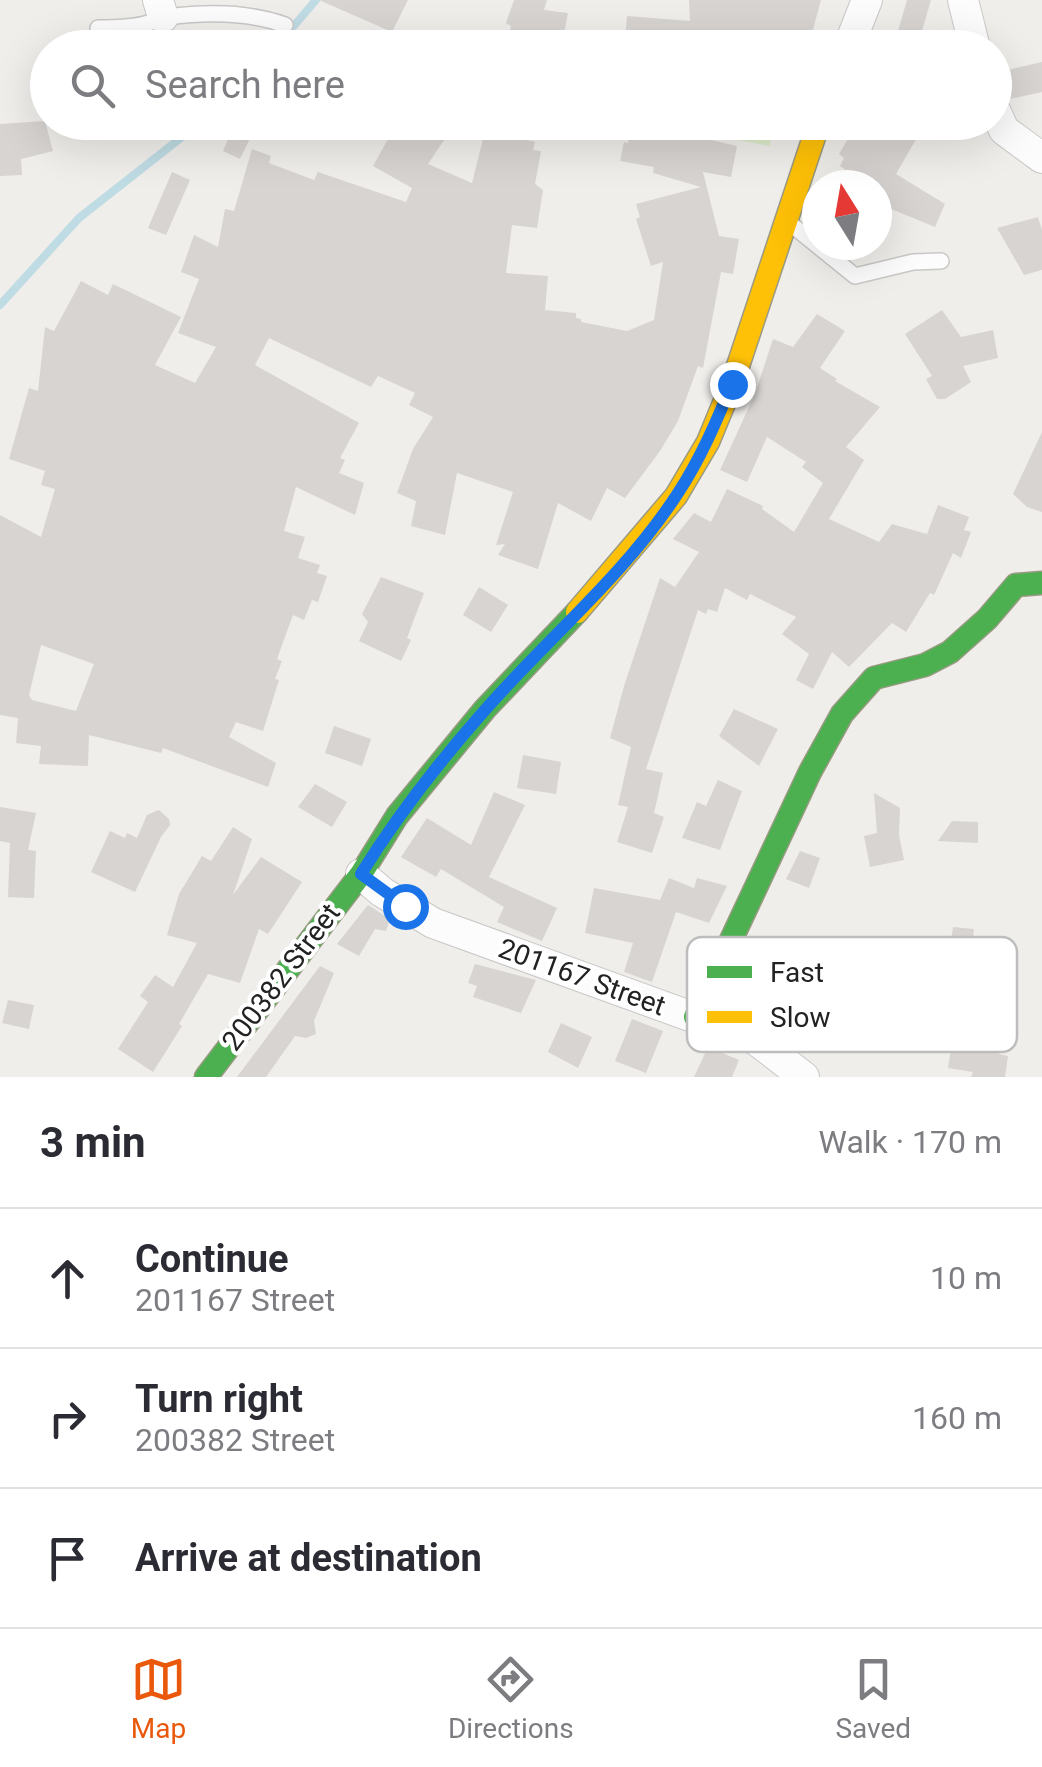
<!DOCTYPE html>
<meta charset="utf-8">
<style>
body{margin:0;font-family:Roboto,sans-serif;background:#f2f2f3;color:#2b2b33}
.compass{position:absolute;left:802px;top:170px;width:90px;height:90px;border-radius:50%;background:#fff;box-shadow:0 10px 40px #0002;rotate:349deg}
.stop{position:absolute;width:30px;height:30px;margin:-22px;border:8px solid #1a73e8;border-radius:50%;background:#fff}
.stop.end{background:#1a73e8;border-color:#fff;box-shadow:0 2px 10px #0008}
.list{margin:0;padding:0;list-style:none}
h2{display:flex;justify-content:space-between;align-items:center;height:130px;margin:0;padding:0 40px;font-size:42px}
h2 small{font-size:32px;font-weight:400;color:#7c7c81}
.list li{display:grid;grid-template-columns:65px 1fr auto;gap:30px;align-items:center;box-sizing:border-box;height:140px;padding:0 40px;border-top:2px solid #e1e1e2}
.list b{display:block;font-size:38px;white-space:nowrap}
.list p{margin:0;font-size:32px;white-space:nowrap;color:#7c7c81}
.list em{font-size:32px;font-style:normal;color:#7c7c81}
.icon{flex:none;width:55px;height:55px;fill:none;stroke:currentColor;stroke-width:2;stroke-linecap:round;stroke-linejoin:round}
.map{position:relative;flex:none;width:1042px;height:1077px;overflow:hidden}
.search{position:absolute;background:#fff;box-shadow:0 10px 40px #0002;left:30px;right:30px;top:30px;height:110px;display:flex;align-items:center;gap:25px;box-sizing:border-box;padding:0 35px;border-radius:55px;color:#7c7c81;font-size:38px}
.sheet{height:550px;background:#fff}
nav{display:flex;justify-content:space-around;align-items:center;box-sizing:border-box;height:140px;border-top:2px solid #e1e1e2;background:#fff;font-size:28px;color:#7c7c81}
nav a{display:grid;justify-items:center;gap:5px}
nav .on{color:#ea580c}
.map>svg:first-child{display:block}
.grass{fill:#ddeccb}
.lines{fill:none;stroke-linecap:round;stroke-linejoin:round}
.stream{stroke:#bfdbe3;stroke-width:8}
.building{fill:#d7d4d2;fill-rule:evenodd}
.lane-casing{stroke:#c9c8c7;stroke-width:18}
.street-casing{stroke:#c9c8c7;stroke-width:32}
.fast-casing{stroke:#999a82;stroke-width:25}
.slow-casing{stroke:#999a82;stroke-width:25}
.lane{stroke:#fdfcfc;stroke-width:15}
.street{stroke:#fdfcfc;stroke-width:30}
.fast{stroke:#4caf50;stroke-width:22}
.slow{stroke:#ffc107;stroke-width:22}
.route{stroke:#1a73e8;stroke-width:12}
.labels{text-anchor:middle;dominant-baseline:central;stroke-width:8;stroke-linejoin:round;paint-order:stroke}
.street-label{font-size:28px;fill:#222;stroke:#fff}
.key{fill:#fff;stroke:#bdbdbd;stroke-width:2.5}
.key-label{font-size:28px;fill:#222}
</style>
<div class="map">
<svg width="1042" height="1077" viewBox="0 0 1042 1077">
<rect width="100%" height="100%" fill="#f0eeeb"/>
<path class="grass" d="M709,123H772L770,146L706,134Z"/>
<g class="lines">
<path class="stream" d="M275,48L316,0
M0,305L79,218L201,122"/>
</g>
<path class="building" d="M319,0H408L392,32Z
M514,0H547L544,10L568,13L561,48L508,39L511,26L506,23Z
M689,0H821L808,48H760L728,31L719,48H668L625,42L627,16L690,21Z
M907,0H931L917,48H893Z
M1042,62V92L1010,99L1003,92L999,72Z
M45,121L53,151L21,159L22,175L0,176V124Z
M235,122H258L240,159L223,151Z
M456,122L428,164L472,183L485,131L535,142L533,150L541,151L535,184L543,190L537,228L512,225L506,273L548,276L545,310L576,313V318L581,319V322L627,331L654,320L663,262L651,266L636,219L640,217L636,204L701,187L653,173L654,167L620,161L624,142L628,143L632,122H656L655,127L737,146L731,177L703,172L719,236L739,239L733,274L721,272L703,368L698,366L678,421L660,451L625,498L607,488L591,521L558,503L538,569L498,555L505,544L496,545L513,492L457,473L445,535L411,526L416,501L397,493L413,449L433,417L409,405L415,393L378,376L371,387L269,338L255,365L359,423L340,458L345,460L339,473L364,483L355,515L296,487L284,531L305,537L298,558L320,565L317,573L327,576L318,602L312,600L304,620L293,615L277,659L282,661L275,679L279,680L263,731L236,722L229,737L276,763L268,787L163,748L161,753L89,735L88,766L39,764L41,746L16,743L18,718L0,715V515L41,537L55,489L41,485L45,471L9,459L29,388L38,391L45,327L54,331L81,281L108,295L113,284L181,317L155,365L195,383L216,347L178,333L199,279L181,272L194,235L218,247L225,209L234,211L252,149L271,156L269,163L314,180L318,172L406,202L412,188L373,166L397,123ZM41,645L94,664L76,711L32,700L29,695Z
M858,122H926L896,174L945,204L935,227L879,204L877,207V185H866L840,166L844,158L839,154Z
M172,172L190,180L166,235L148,228Z
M1038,217L1042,230V270L1024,275L997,228Z
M942,310L961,337L993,330L998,358L963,366L971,382L945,399H937L926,379L932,376L905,334Z
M817,314L845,331L820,368L837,379L835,381L880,407L846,447L864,460L829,519L879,542L892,524L927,534L938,505L969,517L964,530L971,532L961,558L953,553L934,595L930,593L906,632L892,623L849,667L832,652L813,689L796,680L809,654L782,634L796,617L750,594L747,600L725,588L717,612L708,609L706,614L698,610L646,769L663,773L654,813L664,817L652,853L617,842L628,807L618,805L631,747L610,738L624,686L660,578L675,587L699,552L673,539L694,513L711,522L727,489L763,506L762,509L794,532L823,483L802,467L806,462L767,437L747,482L720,470L755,394L773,339L793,347Z
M1042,432V512L1027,507L1013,494Z
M381,577L424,593L407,638L411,640L401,661L359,641L368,622L362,614Z
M479,587L508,605L491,632L463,615Z
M734,709L778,729L759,766L719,736Z
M334,726L371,739L362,766L325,753Z
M523,755L561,762L556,794L517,788Z
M718,780L742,791L720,850L682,838L697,802L706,806Z
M315,784L347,802L332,827L298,807Z
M494,792L525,805L489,877L557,908L542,941L497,922L504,907L441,869L436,877L401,857L427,818L471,845Z
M874,793L900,808L899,835L904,860L870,867L864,836L877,833Z
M0,807L36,813L28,850L36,851L34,898L8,897L10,843L0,841Z
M159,810L169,819L170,825L161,837L135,892L91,872L110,831L125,838L127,833L137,838L147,815Z
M952,821L978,822V843L938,841Z
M233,827L252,839L233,895L261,857L302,882L268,934L259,929L240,983L208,974L179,1024L182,1026L153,1072L118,1049L148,1002L140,996L155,975L173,987L197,943L167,935L179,894L202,856L211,861Z
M800,851L820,858L809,888L786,879Z
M669,878L694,888L697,878L727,886L709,923L676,912L652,982L624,972L633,943L585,933L594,888L660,900Z
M368,905L390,919L386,931L375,929L359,956L337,944Z
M953,927L974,929L972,949L1013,959L1005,988L946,975Z
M475,964L536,980L521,1013L473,997L477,986L468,983Z
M320,966L334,973L314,1021L316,1034L306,1038L295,1036L266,1077H237Z
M8,1000L34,1005L29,1029L2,1023Z
M632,1019L663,1031L646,1073L615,1061Z
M561,1023L592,1037L578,1068L548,1052Z
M955,1024L1002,1032L999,1054L1008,1056L1005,1077H971L973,1072L948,1068Z
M708,1047L739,1060L732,1077H694Z"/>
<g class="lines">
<defs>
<path id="lane" d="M98,28C114,28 130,28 145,24C153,22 159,18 168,17C206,12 249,12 285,25
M792,225L855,276L913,262L941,261"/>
<path id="street" d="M158,0L163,17
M963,0L975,48
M848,48L867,0
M994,108L1004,130L1042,158
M361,874L382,892L433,923L756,1040L804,1077"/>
<path id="fast" d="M695,1017L810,772L842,714L874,678L925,665L950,652L987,619L1016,585L1042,583
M206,1077L361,874L397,816L485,709L577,612"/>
<path id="slow" d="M577,612L676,496L708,442L732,384L819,122"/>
</defs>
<use href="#lane" class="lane-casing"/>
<use href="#street" class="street-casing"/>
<use href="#fast" class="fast-casing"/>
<use href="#slow" class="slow-casing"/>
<use href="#lane" class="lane"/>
<use href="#street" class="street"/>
<use href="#fast" class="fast"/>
<use href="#slow" class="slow"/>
</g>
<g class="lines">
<path class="route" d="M405,906L361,874C397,816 439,762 485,710C548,638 625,575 678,493C701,458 716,422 732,384"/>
</g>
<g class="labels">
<g class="street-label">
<text transform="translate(281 977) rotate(-53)">200382 Street</text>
<text transform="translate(582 977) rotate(20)">201167 Street</text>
</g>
</g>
<rect x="687" y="937" width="330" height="115" rx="15" class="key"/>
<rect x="707" y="966" width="45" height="12" fill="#4caf50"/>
<rect x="707" y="1011" width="45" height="12" fill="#ffc107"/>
<g class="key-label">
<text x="770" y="982">Fast</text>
<text x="770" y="1027">Slow</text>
</g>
</svg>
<svg class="compass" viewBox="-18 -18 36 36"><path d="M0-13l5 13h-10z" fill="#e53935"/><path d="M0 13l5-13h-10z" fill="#7c7c81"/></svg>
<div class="stop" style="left:405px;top:906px"></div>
<div class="stop end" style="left:732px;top:384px"></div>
<div class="search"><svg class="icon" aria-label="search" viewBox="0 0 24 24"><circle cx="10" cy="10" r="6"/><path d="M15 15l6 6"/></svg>Search here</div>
</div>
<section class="sheet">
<h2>3 min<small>Walk · 170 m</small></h2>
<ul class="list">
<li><svg class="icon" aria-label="ahead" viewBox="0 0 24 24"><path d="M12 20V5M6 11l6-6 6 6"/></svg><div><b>Continue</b><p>201167 Street</p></div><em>10 m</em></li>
<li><svg class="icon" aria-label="right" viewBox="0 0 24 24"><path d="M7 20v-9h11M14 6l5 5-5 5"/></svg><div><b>Turn right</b><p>200382 Street</p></div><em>160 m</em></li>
<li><svg class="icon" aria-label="arrive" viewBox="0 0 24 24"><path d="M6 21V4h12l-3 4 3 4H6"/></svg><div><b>Arrive at destination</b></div></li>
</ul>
</section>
<nav>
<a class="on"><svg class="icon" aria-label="map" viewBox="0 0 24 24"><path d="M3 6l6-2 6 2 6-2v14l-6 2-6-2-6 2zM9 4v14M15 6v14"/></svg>Map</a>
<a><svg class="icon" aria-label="directions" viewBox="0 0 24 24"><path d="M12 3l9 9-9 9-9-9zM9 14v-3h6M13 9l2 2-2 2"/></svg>Directions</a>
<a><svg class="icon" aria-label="saved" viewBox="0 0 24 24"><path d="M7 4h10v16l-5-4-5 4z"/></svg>Saved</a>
</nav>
